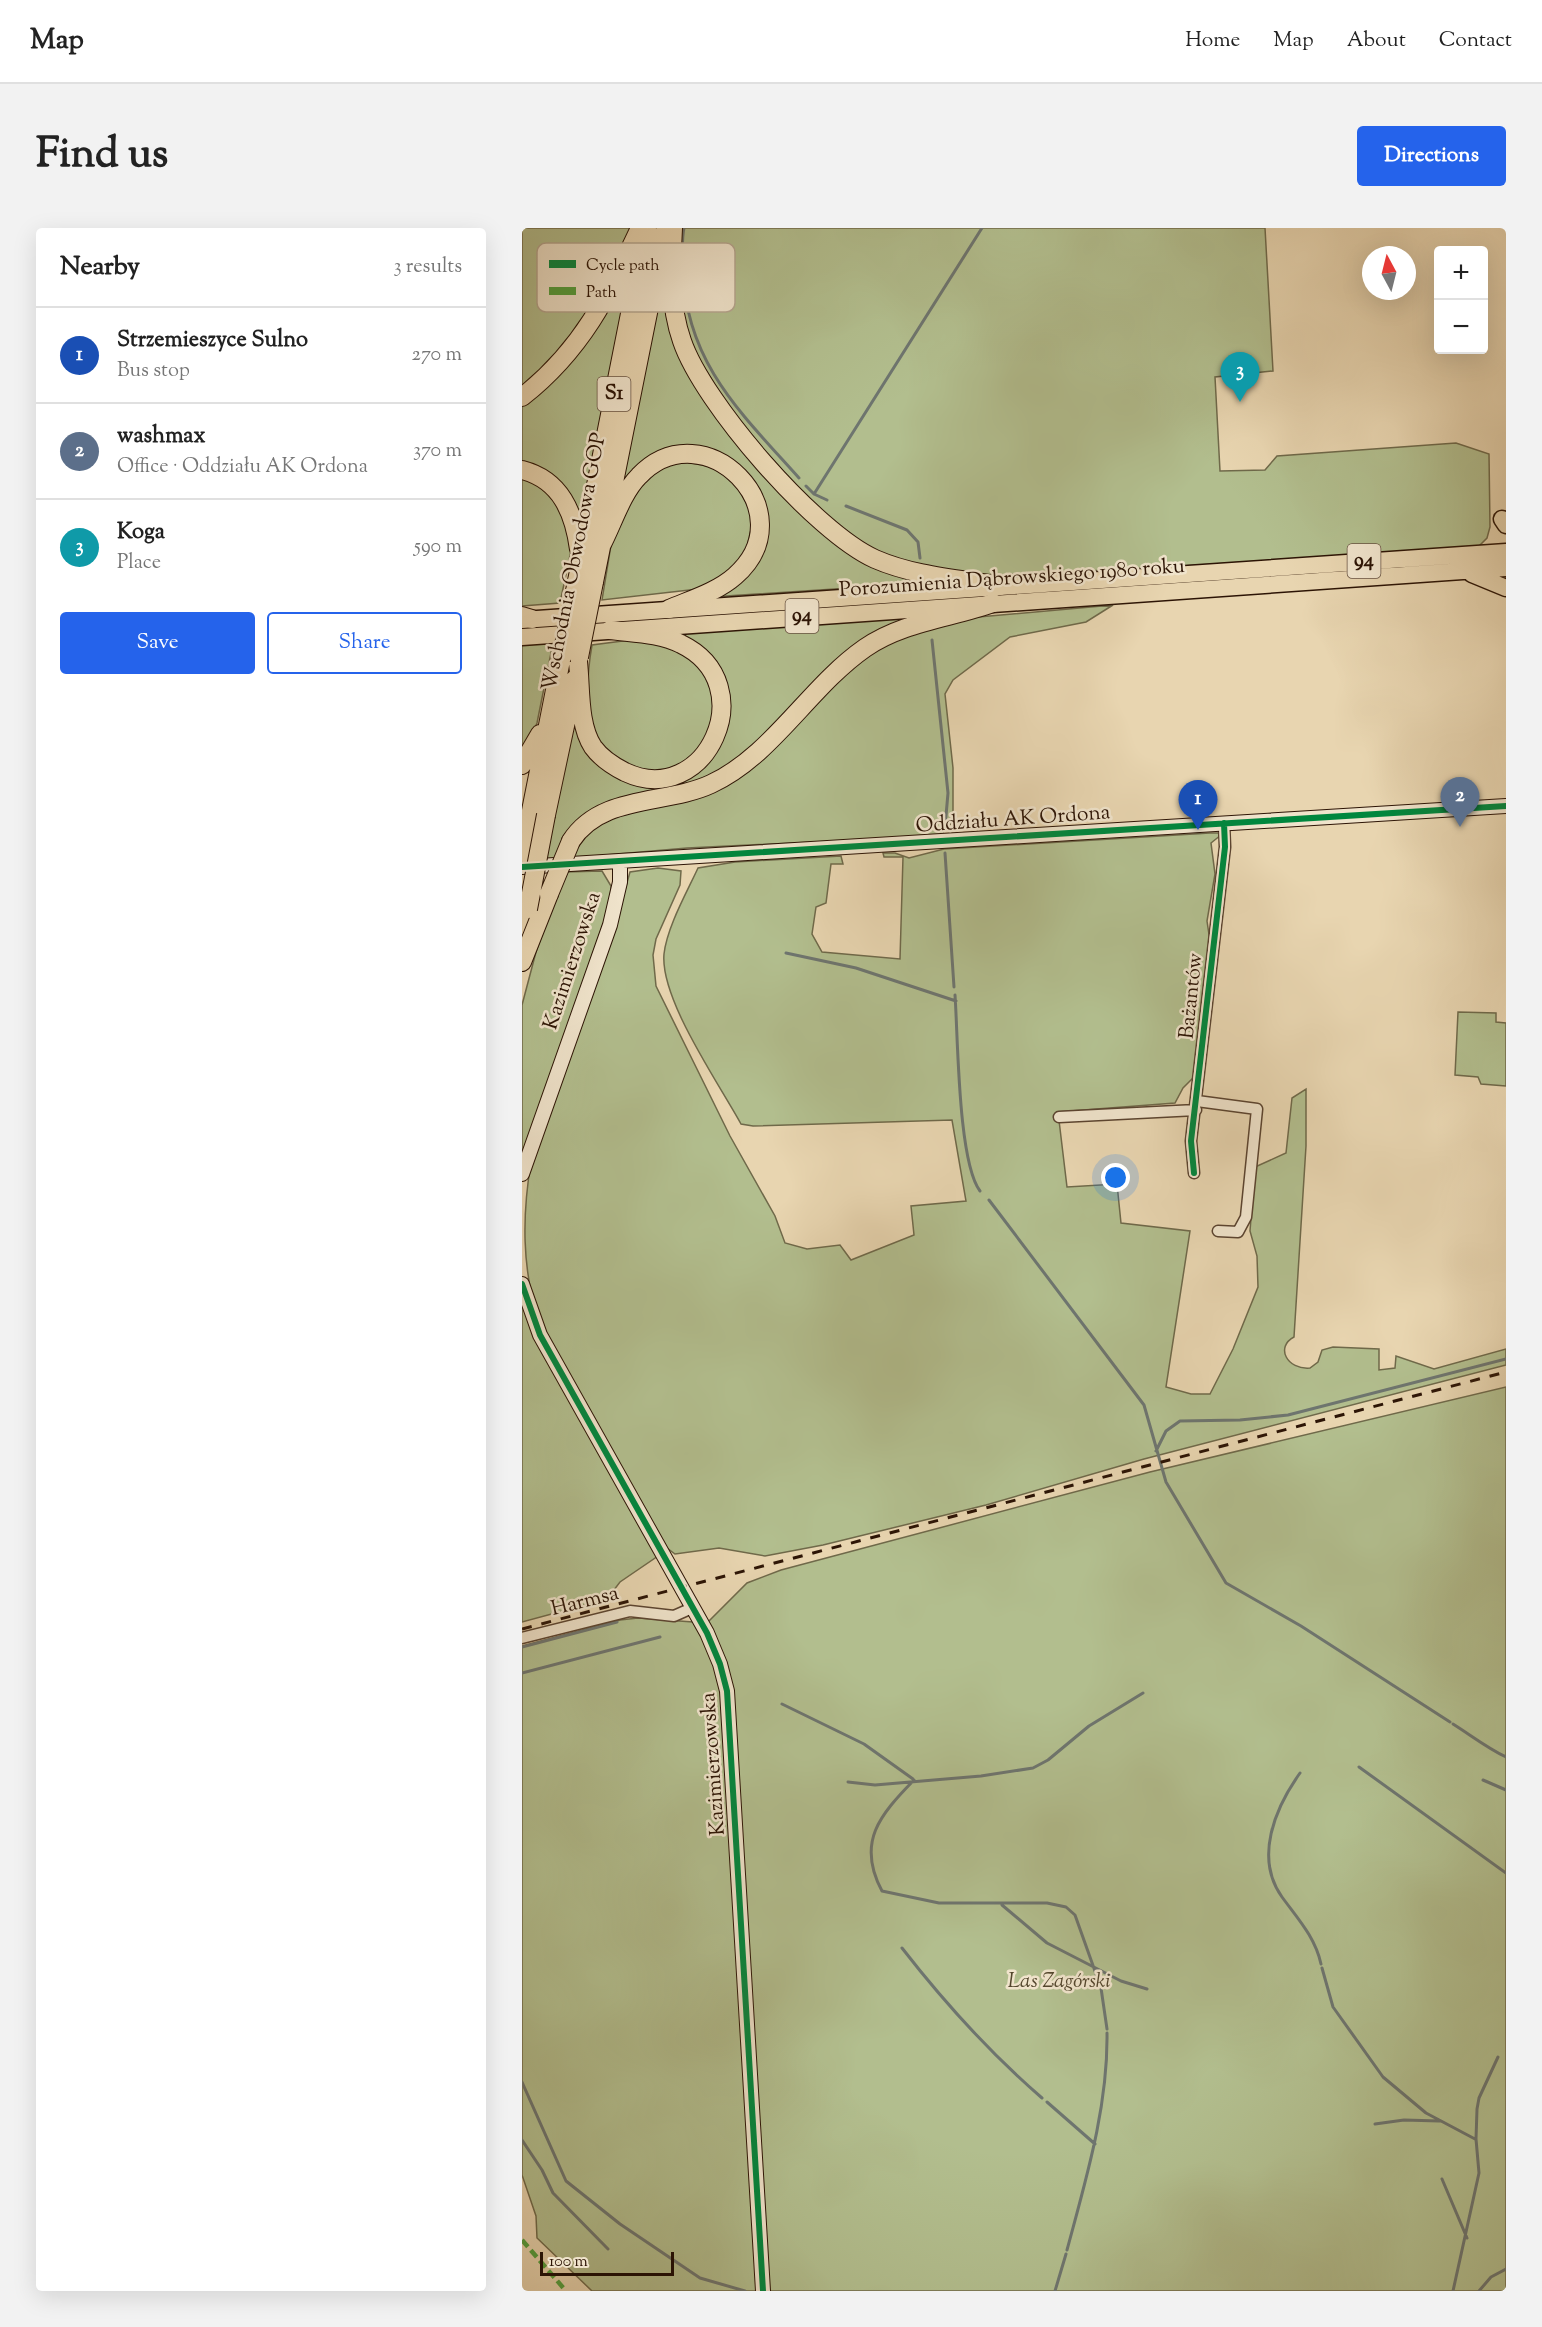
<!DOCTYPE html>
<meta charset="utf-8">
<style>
body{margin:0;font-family:"Sorts Mill Goudy",serif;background:#f2f2f2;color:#222}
.controls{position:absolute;right:18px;top:18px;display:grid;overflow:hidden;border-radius:6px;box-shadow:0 6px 24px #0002}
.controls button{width:54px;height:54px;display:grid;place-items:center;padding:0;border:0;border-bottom:2px solid #e0e0e0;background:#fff;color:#222;font:30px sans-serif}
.compass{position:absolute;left:840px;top:18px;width:54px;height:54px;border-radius:50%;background:#fff;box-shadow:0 6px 24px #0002;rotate:353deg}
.scale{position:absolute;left:18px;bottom:15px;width:134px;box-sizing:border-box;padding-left:6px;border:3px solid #2c1405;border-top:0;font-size:16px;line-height:21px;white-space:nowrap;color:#2c1405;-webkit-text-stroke:4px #f0e4cc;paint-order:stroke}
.you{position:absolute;left:594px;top:950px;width:21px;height:21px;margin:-15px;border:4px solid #fff;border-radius:50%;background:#1a73e8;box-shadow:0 0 0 9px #1a73e833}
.badge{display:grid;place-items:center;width:39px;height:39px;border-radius:50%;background:#2563eb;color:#fff;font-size:20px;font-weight:700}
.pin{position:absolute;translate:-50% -50px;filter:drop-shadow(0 2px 3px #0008)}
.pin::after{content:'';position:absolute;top:32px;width:21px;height:18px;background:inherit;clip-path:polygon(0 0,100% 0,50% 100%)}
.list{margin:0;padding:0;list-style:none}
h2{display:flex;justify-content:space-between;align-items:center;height:78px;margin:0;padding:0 24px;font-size:26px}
h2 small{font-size:20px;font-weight:400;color:#767676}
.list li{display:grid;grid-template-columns:39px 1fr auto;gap:18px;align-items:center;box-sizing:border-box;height:96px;padding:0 24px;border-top:2px solid #e0e0e0}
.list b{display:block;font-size:22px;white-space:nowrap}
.list p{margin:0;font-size:20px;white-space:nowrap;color:#767676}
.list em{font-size:20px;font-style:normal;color:#767676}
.actions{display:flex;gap:12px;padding:18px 24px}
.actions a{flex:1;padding:14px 0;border:2px solid #2563eb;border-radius:6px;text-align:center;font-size:21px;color:#2563eb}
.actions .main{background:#2563eb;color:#fff}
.map{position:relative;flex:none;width:984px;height:2063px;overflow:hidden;border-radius:6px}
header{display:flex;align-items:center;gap:36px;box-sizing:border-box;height:84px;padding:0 30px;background:#fff;border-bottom:2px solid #e0e0e0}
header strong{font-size:28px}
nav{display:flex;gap:33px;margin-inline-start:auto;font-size:21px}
.intro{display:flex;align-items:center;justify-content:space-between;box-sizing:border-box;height:144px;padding:0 36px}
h1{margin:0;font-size:42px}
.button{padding:15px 27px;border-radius:6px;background:#2563eb;color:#fff;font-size:21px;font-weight:700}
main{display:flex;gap:36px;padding:0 36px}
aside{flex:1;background:#fff;border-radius:6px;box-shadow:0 6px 24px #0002}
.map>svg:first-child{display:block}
.green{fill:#b2be8e;stroke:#6f694a;stroke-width:1.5}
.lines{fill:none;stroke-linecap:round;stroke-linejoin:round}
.stream{stroke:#6e756f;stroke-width:3}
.street-casing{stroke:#5b4430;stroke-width:13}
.secondary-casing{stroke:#2c1405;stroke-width:16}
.primary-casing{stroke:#2c1405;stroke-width:19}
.highway-casing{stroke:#2c1405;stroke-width:20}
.street{stroke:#f0e4cc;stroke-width:10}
.secondary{stroke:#f0e4cc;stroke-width:14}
.primary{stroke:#e8d5b0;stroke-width:16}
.highway{stroke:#e8d5b0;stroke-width:18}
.rail{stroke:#2c1405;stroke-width:3;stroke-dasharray:10 10;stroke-linecap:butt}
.highway-bridge-casing{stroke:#2c1405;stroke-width:20;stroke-linecap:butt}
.highway-bridge{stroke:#e8d5b0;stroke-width:18}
.quiet{stroke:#51a03d;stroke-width:4.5;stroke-dasharray:9 4.5;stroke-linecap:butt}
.cycleway-casing{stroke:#f0e4cc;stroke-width:10}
.cycleway{stroke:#00873e;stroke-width:6}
.labels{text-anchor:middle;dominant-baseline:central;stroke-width:5;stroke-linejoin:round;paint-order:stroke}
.shield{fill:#f0e4cc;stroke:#675241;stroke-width:1.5}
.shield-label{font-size:20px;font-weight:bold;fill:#2c1405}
.street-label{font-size:21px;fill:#2c1405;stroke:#f0e4cc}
.park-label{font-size:21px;font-style:italic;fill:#54472e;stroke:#f0e4cc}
.key{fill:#f0e4cc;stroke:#b5a690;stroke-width:1.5}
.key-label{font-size:16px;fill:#2c1405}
</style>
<header>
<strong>Map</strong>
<nav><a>Home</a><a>Map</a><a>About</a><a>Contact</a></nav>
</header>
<div class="intro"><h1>Find us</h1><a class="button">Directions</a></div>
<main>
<aside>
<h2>Nearby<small>3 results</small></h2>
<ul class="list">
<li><span class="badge" style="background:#1a4fb4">1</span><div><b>Strzemieszyce Sulno</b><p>Bus stop</p></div><em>270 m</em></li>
<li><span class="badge" style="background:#5c6f8a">2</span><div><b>washmax</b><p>Office · Oddziału AK Ordona</p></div><em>370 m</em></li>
<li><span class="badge" style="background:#0f9aa8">3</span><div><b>Koga</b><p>Place</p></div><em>590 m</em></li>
</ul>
<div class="actions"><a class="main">Save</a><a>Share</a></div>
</aside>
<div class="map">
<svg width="984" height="2063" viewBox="0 0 984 2063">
<rect width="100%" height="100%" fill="#e8d5b0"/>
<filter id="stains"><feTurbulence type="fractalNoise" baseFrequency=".00333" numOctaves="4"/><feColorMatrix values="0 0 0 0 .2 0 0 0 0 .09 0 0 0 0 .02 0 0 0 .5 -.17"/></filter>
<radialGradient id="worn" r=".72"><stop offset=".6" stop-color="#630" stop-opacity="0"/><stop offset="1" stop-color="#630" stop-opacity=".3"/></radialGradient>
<path class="green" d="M0,0H111L66,90L27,136L0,159Z
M154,0H743L751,143L693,149L698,243L743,242L755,228L934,215L967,226L968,299L965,310L956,319L630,340L476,347L442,345L392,337L346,320L292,279L218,197L162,107Z
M114,20L61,294L0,236V177Z
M143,40L149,92L269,273L388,348L389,356L189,369L228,343L231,254C215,229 195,224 167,221L98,267Z
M159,233L206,242L232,289L222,331L185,360L80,372L91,305L125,246Z
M0,247L8,249L39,279L50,318L38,375L0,378Z
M591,377L564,394L488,409L431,452L423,466L431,540V593L418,608L165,620L49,630L58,611L78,595L101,585L174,567L363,414L445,390Z
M397,388L365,400L227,525L189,549L102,572L32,631H24L54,482L107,552L186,533C192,525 200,517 203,506C212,481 206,442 186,424C174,413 159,409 144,404Z
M116,411L139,414L177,434L196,478L176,528L136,546C123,542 107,539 95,533C59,514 64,451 70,417Z
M31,415L15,495L0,530V417Z
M688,605H699V607L689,615L693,646L685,693L689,720L675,846L661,860L653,875L536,884L545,959L595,956L599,995L668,1003L644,1159L669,1166H688L711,1121L736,1059L735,1028L728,1003L733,939L764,925L770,870L784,861V918L772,1109C753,1119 765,1142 788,1140L796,1134L800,1122L811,1119L857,1121V1142L873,1140L874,1128L912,1141L984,1121V1137L622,1231L464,1277L301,1317L243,1328L197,1320L153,1326L145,1320L16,1092C0,1039 0,988 9,934L94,694L108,644L136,640L159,643L158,657L134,711L131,727L134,758L208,908L253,988L263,1015L285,1021L318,1017L329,1032L392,1007L389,978L444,973L430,892L231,898L219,896C196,854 138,771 142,726C145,699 165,664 176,640L213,634L319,628L321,636H309L304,675L294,679L290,706L300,724L378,731L381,629H362L361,625H373L387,630L422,621Z
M80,643L89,658L88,676L0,932V777L14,724L42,644Z
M936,784L974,785V794L984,795V858L959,856L956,849L933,847Z
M0,1073L136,1328L98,1354L85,1371L0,1394Z
M984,1159V2063H247L214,1517L185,1395L225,1355L259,1342L628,1244Z
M116,1390L171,1394L190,1427L200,1465L235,2063H70L15,2010L14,1988L0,1947V1418L98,1392Z"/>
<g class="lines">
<path class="stream" d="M162,0C159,14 161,28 161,42C164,135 219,185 277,250
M284,258L292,266
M305,272L292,266L460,0
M324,278L385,302L396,314L398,330
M410,412L426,565L423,599
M423,625L432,759
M264,725L334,740L434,773
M433,767C436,809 436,934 458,963
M467,972L622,1177L644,1254L704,1355L779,1398L928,1494
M634,1223L644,1203L658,1193L718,1192L766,1187L984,1131
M0,1419L95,1394
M0,1445L138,1409
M260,1476L342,1516L391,1551
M931,1496C950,1508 965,1520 984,1529
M837,1539L984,1645
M778,1545C753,1580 732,1630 760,1669C776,1691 793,1709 799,1736
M392,1552C358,1587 334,1614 360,1663L417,1675H525L544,1679L553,1687L579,1760L585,1801
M961,1552L984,1562
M326,1554L353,1557L459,1548L511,1540L526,1532L567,1498L621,1465
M480,1677L525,1715L599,1753L625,1761
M380,1720C422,1774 468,1825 520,1870
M800,1740L811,1779L861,1849L904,1885L953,1911
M0,1854L44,1953L98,1996L178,2050L223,2063
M525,1874L573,1916
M853,1896L882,1892L917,1893
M0,1912L20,1942L31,1965L86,2021
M920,1951L945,2010
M545,2022C564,1951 586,1879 585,1805
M533,2063L544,2026
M931,2063L957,1945L954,1911L955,1881L957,1870L976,1829
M957,2063L969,2049L984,2041"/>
<defs>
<path id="street" d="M675,873L735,881L724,989L716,1004L696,1003
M537,889L674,882
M672,945L669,913L703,619L702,595
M0,1410L108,1383L152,1388L170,1380"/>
<path id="secondary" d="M0,639L984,578
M0,946L88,697L98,654V633
M0,1056L18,1107L185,1405L198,1436L205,1463L241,2063"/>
<path id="primary" d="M980,291L984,297
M950,346L984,360
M0,392L984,324
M0,409L984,340"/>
<path id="highway" d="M151,0C149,38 147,76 160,113C181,175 293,304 353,331C392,348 437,351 478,358
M0,169C60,122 86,68 118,0
M0,242C39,252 52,285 57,321
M80,316C91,295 100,265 117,248C182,180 286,284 213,348C195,364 168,372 147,381
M55,353L125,0
M72,354L142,5
M0,388L10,391
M56,434C59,460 56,496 71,519C79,530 91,538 103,544C184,582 242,456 159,416C138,405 112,405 88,402
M0,537L18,506
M24,587L53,451
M49,613C79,566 144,577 189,556C250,528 287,459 343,420C380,394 429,390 471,375
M0,628L39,432
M0,734L27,666"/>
</defs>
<use href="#street" class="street-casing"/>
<use href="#secondary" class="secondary-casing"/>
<use href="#primary" class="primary-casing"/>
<use href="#highway" class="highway-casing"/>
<use href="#street" class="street"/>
<use href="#secondary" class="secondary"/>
<use href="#primary" class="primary"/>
<use href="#highway" class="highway"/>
<path class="rail" d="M0,1401L984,1144"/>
<defs>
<path id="highway-bridge" d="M57,429L72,354
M39,432L55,353
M27,666L49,613
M6,681L24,587"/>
</defs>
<use href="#highway-bridge" class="highway-bridge-casing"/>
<use href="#highway-bridge" class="highway-bridge"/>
<path class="quiet" d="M0,2012L44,2063"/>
<defs>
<path id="cycleway" d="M0,639L984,578
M672,945L669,913L703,619L702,595
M0,1056L18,1107L185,1405L198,1436L205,1463L241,2063"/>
</defs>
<use href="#cycleway" class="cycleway-casing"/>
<use href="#cycleway" class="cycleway"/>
</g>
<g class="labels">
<g class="shield">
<rect x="75.5" y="149" width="33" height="34" rx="4.5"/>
<rect x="825.5" y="316" width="33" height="34" rx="4.5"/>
<rect x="263.5" y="371" width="33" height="34" rx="4.5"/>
</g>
<g class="shield-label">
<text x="92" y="166">S1</text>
<text x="842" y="333">94</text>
<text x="280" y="388">94</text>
</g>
<g class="street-label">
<text transform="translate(53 334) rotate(-79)">Wschodnia Obwodowa GOP</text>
<text transform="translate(490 351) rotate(-4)">Porozumienia Dąbrowskiego 1980 roku</text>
<text transform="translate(491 592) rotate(-4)">Oddziału AK Ordona</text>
<text transform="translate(51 733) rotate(-72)">Kazimierzowska</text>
<text transform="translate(670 768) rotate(-84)">Bażantów</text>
<text transform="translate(63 1374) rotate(-14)">Harmsa</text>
<text transform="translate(192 1536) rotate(-94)">Kazimierzowska</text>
</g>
<g class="park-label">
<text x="537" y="1754">Las Zagórski</text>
</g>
</g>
<rect x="15" y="15" width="198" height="69" rx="9" class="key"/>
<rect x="27" y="32" width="27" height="8" fill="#00873e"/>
<rect x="27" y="59" width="27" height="8" fill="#51a03d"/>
<g class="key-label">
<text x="64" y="42">Cycle path</text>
<text x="64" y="69">Path</text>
</g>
<rect width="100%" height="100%" filter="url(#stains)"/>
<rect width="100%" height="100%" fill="url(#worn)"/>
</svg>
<div class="controls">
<button>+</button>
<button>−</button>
</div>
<svg class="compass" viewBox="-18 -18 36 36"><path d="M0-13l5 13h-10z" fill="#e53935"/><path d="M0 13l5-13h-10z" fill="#767676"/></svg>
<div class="scale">100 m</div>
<div class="you"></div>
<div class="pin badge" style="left:676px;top:602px;background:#1a4fb4">1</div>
<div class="pin badge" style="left:938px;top:599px;background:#5c6f8a">2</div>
<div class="pin badge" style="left:718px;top:174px;background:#0f9aa8">3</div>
</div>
</main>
